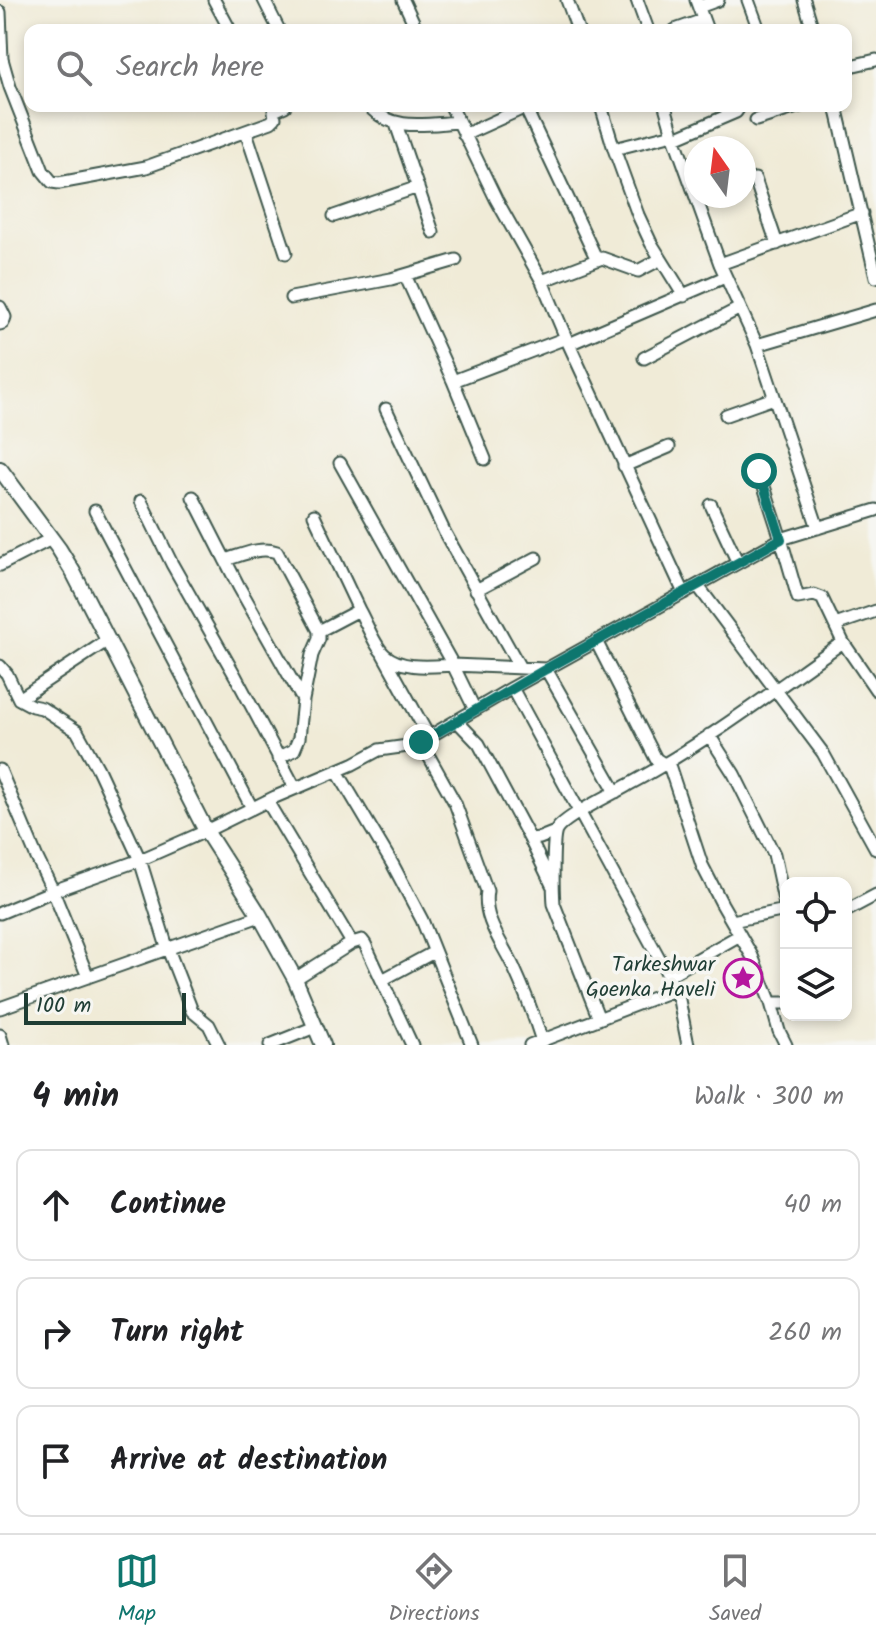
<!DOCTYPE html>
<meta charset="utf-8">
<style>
body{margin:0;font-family:Kalam,sans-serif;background:#f6f6f6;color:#202124}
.controls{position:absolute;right:24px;bottom:24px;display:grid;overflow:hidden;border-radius:16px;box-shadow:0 4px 12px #0003}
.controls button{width:72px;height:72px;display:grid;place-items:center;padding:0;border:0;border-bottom:2px solid #e0e0e0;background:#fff;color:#202124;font:40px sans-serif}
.compass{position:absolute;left:684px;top:136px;width:72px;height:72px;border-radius:50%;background:#fff;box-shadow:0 4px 12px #0003;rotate:346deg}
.scale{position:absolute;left:24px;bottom:20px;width:162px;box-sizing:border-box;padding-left:8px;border:4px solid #1f3d34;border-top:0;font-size:22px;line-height:28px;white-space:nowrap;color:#1f3d34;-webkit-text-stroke:6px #f6f6f2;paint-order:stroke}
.stop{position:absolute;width:24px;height:24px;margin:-18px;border:6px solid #0f766e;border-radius:50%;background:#fff}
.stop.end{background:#0f766e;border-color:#fff;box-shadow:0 2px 8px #0008}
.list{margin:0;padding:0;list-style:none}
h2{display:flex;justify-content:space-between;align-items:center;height:104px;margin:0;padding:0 32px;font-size:34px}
h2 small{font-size:26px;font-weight:400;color:#757577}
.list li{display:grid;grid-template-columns:52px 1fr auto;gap:24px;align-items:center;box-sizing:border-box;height:112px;margin:0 16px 16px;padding:0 16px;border:2px solid #e0e0e0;border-radius:16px}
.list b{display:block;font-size:30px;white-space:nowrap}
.list em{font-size:26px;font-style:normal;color:#757577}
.icon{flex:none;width:44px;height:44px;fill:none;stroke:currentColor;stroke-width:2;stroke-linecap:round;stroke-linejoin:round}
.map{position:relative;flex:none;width:876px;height:1045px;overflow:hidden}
.search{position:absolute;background:#fff;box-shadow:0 4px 12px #0003;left:24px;right:24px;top:24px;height:88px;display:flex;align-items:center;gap:20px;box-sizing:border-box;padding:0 28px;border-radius:16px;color:#757577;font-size:30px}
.sheet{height:488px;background:#fff}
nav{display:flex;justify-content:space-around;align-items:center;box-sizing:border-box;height:112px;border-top:2px solid #e0e0e0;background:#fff;font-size:22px;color:#757577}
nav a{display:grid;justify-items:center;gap:4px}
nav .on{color:#0f766e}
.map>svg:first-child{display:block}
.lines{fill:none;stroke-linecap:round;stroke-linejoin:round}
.minor-casing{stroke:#3e574c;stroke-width:15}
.tertiary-casing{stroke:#3e574c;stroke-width:18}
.minor{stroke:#fff;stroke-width:11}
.tertiary{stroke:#fff;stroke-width:14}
.route{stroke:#0f766e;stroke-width:10}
.labels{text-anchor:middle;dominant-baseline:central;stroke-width:7;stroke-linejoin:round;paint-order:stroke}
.poi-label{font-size:22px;fill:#1f3d34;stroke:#f6f6f2;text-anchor:end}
</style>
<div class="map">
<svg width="876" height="1045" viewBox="0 0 876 1045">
<rect width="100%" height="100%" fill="#f6f6f2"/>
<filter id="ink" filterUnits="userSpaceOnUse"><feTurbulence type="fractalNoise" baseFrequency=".0125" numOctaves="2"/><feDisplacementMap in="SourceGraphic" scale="16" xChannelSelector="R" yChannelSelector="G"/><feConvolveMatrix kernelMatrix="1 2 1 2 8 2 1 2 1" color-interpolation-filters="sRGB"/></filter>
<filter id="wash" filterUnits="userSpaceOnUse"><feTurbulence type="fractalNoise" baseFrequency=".006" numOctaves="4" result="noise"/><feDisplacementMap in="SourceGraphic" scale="32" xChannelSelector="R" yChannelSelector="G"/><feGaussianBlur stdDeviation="1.8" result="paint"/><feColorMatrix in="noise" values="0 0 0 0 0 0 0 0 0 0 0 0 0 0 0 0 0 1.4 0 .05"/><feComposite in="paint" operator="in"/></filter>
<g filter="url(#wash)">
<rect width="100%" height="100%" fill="#f0ebd7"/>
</g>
<g filter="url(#ink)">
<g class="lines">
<defs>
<path id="minor" d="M214,0L230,30
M264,0L279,30
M403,0L417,30
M567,0L578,30
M637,0L648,30
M696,0L707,30
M748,0L759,30
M804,0L813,30
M699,7L718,0
M0,12L2,59L10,87L43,171L52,182L59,183L146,167L271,122L275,118L274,111L285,106
M675,30L703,20
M846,67L876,60
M369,106C392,132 426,124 458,122
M451,106L496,199L542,281L566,338
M601,106L614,149
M665,106L673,134L720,264L757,345L818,528
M836,106L876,277
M525,107L597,260
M756,120L800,106
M396,124L433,232
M246,132L286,253
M673,134L614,149L638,215L651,243L684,296
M464,135L528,106
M675,138L736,112L738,109L736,106
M755,179L777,244
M334,216L418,187
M720,264L862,213
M405,275L453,381
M542,281L602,258L638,271L661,259
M291,298L391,279L456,260
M0,307L5,317L3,323L0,324
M569,344L725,277
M757,345L876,310
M644,358L740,308
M386,409L445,533L519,666
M726,415L774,398
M485,459L453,381L566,338L684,593
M340,463L453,665L546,669L616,792
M624,466L669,447
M759,471L781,539L876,510
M193,497L239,587L303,700
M141,501L172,564L236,677L295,788
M711,505L738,563
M95,511L252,808
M314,515L359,610
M225,560C242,555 260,546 277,552L319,631V639L312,655L303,700L299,738L294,750L278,758
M0,565L51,539
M698,586L823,753L876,849
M476,590L536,558
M835,625L876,611
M319,631L359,610C366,622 375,647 385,655C402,670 432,666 453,665L475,710
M596,641L656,759L670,768L702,865L722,904L752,956L771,1003L779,1031L786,1045
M843,642L876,690
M383,654L429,737
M0,666L7,674L19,699L32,706L42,708L77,731L98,769L140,860L166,944L192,1011L209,1025L219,1045
M19,699L108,640
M457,721L479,744L530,839L540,838L555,832
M709,735L734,774L774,854L786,910L732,921
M421,742L455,803L487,891C482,919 503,944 514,968C525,992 534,1016 542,1041
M0,770L37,858L53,891L88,977
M337,771L393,865L422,920L472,1045
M267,801L352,943
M530,839L552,885
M846,911L876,895
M0,913L53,891L140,860L206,831L275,797L353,764L379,750L415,745L512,688
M668,976L740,935
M295,979L352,943L362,940L365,944L412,1045
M382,980L434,952
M771,1003H786
M0,1008L260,916
M599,1019L554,904C553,891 552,841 556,831C563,817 613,794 628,785C704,744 773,691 843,642L822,598L814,595L798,598L781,539L512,688L665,969L679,1000L688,1045
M0,1035L3,1045
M270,1045L315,1027
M530,1045L674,990"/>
<path id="tertiary" d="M0,469L59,549L73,572L206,831L259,914L295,979L323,1045"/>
</defs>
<use href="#minor" class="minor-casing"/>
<use href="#tertiary" class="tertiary-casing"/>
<use href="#minor" class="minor"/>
<use href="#tertiary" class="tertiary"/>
</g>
</g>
<g class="lines" filter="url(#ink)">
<path class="route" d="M421,742L546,669L781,539L759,471"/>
</g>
<defs>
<symbol id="sight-ring" viewBox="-11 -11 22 22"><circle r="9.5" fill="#f6f6f2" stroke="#b5179e" stroke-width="1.5"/><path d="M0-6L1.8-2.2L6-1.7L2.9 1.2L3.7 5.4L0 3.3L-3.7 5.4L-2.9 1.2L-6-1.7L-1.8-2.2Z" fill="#b5179e"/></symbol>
</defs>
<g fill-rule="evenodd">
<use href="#sight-ring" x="721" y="956" width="44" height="44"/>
</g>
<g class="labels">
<g class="poi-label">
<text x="715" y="965">Tarkeshwar<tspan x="715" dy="25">Goenka Haveli</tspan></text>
</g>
</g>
</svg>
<div class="controls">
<button><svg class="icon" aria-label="locate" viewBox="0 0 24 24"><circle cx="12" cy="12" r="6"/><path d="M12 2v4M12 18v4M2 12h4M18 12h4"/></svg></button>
<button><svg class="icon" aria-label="layers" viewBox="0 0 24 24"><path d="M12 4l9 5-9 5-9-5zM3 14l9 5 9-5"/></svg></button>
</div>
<svg class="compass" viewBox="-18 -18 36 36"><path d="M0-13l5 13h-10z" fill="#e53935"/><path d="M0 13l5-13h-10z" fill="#757577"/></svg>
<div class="scale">100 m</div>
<div class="stop" style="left:759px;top:471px"></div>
<div class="stop end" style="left:421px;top:742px"></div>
<div class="search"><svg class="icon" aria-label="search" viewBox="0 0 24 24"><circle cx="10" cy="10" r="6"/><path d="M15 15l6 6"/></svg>Search here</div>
</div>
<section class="sheet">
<h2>4 min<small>Walk · 300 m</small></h2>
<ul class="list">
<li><svg class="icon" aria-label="ahead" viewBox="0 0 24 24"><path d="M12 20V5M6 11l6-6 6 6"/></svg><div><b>Continue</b></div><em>40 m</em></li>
<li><svg class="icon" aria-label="right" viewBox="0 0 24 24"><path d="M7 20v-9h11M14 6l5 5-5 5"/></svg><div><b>Turn right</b></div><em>260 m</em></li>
<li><svg class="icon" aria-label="arrive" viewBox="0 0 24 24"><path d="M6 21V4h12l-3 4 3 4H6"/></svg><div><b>Arrive at destination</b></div></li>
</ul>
</section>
<nav>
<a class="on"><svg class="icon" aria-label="map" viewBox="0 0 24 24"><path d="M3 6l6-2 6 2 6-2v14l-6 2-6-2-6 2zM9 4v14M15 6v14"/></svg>Map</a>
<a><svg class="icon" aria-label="directions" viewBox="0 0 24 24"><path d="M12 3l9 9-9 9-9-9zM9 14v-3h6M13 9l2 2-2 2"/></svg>Directions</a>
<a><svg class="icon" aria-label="saved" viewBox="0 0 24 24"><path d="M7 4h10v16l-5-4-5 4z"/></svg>Saved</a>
</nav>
